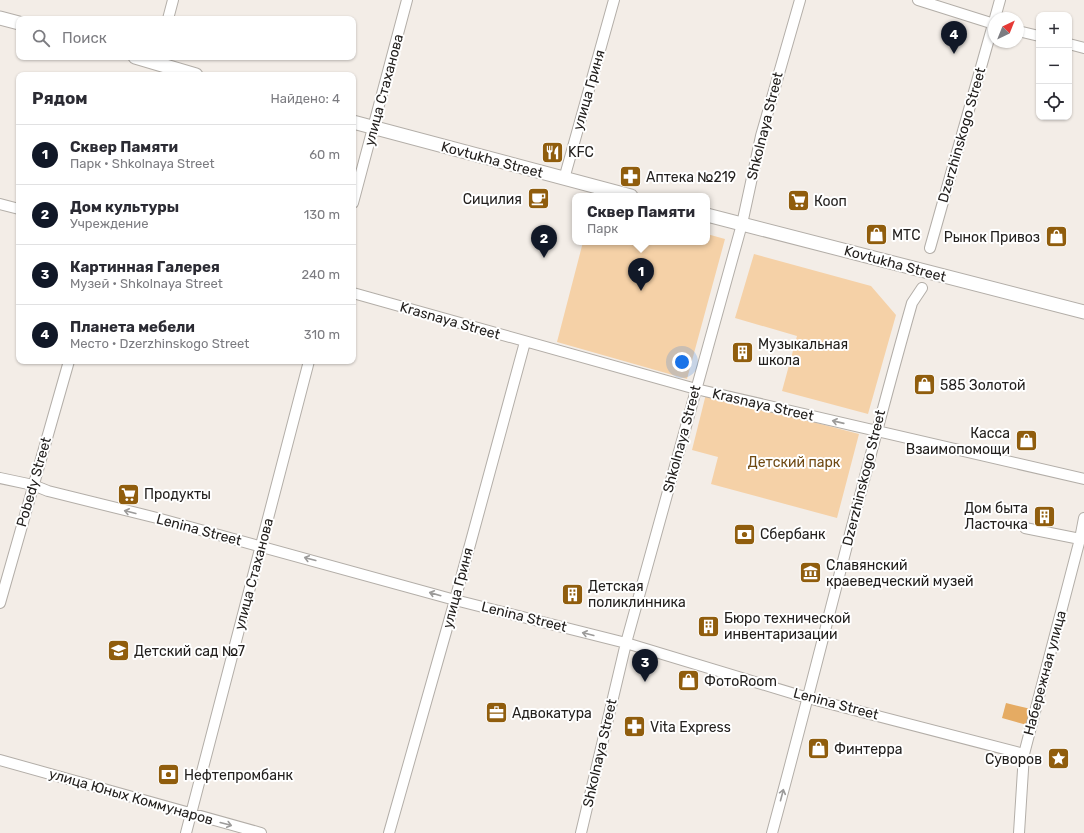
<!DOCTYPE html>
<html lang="ru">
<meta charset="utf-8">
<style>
body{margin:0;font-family:Rubik,sans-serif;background:#f2f2f3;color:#2b2b33}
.controls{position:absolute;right:12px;top:12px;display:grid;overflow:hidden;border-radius:8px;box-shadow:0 1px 3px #0004}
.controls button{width:36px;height:36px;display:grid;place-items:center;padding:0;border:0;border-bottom:1px solid #e1e1e2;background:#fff;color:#2b2b33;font:20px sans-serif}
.compass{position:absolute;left:988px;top:12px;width:36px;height:36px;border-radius:50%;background:#fff;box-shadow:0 1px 3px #0004;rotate:43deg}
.you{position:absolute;left:682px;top:362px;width:14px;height:14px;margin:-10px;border:3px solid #fff;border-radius:50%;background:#1a73e8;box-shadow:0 0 0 6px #1a73e833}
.badge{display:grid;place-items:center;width:26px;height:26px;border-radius:50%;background:#111827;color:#fff;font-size:13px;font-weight:700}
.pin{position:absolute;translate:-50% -33px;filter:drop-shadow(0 1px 2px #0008)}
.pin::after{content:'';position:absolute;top:21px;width:14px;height:12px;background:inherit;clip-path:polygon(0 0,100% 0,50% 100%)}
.popup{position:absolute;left:572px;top:193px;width:138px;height:52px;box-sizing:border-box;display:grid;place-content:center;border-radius:8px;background:#fff;filter:drop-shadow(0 1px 3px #0005);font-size:13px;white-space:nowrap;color:#7c7c81}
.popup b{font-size:15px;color:#2b2b33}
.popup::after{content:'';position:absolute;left:50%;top:100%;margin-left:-8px;border:8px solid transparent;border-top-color:#fff}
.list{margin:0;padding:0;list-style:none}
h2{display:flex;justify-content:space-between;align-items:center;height:52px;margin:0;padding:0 16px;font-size:17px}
h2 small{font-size:13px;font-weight:400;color:#7c7c81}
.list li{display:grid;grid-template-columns:26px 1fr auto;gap:12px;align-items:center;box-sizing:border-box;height:60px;padding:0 16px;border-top:1px solid #e1e1e2}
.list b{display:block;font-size:15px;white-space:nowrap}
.list p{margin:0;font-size:13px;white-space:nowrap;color:#7c7c81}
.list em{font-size:13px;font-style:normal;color:#7c7c81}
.icon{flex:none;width:22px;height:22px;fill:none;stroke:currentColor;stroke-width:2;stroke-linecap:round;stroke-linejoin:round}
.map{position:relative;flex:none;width:1084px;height:833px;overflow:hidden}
.search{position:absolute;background:#fff;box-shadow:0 1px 3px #0004;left:16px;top:16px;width:340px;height:44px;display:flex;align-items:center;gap:10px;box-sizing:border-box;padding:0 14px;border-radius:8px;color:#7c7c81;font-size:15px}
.panel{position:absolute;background:#fff;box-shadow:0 1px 3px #0004;left:16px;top:72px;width:340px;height:292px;border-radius:8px}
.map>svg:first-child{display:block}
.green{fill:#f5d1a7}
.water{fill:#e5ab63}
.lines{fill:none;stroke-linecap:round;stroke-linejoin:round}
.minor-casing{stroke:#b3aea8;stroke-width:12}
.major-casing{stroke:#b3aea8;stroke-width:15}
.minor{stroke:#fff;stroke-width:10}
.major{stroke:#fff;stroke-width:13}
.oneway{stroke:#9c9b9a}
.labels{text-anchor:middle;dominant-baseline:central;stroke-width:4;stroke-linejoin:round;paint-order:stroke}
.street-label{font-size:14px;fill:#23201e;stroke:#fff}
.poi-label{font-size:14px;fill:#23201e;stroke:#fff;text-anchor:start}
.park-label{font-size:14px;fill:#704a13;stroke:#fff}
</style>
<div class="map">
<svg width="1084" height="833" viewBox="0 0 1084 833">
<rect width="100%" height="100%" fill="#f3ede7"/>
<path class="green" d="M707,234L725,239L687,379L557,342L583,242H707Z
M754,254L871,286L896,315L868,414L782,391L797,336L735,318Z
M706,394L859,434L837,518L711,484L718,457L692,450Z"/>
<path class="water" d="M1006,703L1031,709L1027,725L1002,718Z"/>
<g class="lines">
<defs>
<path id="minor" d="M918,0L994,24
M995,18L1000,0
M168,19L173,0
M1018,31L1039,36
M1069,44L1084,48
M564,179L614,0
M353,203L407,0
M0,204L19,209
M930,248L994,21
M353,293L696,389L1084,479
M0,478L33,485L48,491L157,518L455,600L626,643L808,698L1024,754
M1025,528L1080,539L1084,518
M0,603L69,361
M0,760L261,833
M186,833L309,361
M389,833L455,600L525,342
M581,833L626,643L742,224L761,136L800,0
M772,833C820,656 862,479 912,303L922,288
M1019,833L1024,754L1080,539"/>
<path id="major" d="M0,18L19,23
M135,57L196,75
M353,122L631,196
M707,215L1084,312"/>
</defs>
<use href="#minor" class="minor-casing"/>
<use href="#major" class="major-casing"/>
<use href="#minor" class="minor"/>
<use href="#major" class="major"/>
</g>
<defs><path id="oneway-shaft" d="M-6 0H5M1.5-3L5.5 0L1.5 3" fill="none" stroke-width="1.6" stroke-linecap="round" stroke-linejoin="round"/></defs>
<g class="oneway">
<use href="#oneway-shaft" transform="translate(838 422) rotate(-167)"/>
<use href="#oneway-shaft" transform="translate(130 512) rotate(-166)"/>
<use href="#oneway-shaft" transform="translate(310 559) rotate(-165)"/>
<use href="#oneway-shaft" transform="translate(435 594) rotate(-164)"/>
<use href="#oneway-shaft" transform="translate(588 634) rotate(-166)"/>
<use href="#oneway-shaft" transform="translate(782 795) rotate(-75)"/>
<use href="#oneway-shaft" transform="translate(226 824) rotate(15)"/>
</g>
<defs>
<symbol id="restaurant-square" viewBox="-11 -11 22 22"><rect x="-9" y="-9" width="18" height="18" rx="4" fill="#905d0d" stroke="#fff"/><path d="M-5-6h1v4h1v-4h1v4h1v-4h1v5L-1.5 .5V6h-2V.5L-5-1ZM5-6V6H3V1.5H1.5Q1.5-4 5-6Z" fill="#fff"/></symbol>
<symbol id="pharmacy-square" viewBox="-11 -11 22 22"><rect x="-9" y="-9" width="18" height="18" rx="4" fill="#905d0d" stroke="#fff"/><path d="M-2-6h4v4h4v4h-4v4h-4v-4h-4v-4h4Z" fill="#fff"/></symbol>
<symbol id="cafe-square" viewBox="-11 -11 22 22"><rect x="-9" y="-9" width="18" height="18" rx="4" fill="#905d0d" stroke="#fff"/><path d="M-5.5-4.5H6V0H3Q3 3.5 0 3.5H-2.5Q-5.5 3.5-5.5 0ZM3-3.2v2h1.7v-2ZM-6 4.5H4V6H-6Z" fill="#fff"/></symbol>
<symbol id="supermarket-square" viewBox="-11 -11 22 22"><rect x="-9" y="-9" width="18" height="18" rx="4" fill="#905d0d" stroke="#fff"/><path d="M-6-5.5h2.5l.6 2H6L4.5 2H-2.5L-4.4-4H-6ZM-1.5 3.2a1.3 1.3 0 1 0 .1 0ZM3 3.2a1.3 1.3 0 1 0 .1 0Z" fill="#fff"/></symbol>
<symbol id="shop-square" viewBox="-11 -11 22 22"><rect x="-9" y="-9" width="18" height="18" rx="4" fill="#905d0d" stroke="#fff"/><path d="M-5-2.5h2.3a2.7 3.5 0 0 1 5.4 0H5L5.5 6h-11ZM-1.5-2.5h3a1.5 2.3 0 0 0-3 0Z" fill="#fff"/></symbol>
<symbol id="building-square" viewBox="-11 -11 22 22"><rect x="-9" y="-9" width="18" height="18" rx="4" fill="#905d0d" stroke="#fff"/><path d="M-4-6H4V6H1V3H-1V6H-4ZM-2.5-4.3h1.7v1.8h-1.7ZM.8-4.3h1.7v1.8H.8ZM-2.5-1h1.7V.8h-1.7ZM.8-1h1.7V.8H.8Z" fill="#fff"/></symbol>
<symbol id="bank-square" viewBox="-11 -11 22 22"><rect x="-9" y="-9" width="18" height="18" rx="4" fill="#905d0d" stroke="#fff"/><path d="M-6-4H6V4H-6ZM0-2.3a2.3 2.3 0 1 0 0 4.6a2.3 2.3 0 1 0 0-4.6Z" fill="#fff"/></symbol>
<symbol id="museum-square" viewBox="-11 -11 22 22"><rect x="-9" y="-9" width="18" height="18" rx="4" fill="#905d0d" stroke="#fff"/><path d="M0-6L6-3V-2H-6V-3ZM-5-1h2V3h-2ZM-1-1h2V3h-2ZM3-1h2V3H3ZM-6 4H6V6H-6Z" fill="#fff"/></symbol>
<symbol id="school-square" viewBox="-11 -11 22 22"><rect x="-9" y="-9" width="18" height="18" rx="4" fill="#905d0d" stroke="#fff"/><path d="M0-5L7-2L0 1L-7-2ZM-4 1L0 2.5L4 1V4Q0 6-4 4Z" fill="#fff"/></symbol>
<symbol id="office-square" viewBox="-11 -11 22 22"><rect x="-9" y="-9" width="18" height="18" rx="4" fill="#905d0d" stroke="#fff"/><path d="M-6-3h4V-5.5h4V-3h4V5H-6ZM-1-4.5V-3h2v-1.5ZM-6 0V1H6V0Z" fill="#fff"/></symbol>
<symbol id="sight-square" viewBox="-11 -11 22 22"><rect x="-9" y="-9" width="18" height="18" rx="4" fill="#905d0d" stroke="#fff"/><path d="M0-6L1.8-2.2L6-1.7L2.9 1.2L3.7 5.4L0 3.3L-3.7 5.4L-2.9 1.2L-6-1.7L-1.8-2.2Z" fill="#fff"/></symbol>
</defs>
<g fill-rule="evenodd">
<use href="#restaurant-square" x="540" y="140" width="25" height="25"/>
<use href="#pharmacy-square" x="618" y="164" width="25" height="25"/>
<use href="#cafe-square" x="526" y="186" width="25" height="25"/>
<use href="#supermarket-square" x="786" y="188" width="25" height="25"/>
<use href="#shop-square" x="864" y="222" width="25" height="25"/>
<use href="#shop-square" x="1044" y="224" width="25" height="25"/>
<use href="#building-square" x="730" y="340" width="25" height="25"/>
<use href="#shop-square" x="912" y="372" width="25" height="25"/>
<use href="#shop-square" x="1014" y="428" width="25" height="25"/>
<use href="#supermarket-square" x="116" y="482" width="25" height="25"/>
<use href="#building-square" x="1032" y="504" width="25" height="25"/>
<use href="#bank-square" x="732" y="522" width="25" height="25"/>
<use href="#museum-square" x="798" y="560" width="25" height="25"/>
<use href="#building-square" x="560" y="582" width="25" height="25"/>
<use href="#building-square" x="696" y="614" width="25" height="25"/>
<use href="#school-square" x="106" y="638" width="25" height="25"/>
<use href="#shop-square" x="676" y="668" width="25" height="25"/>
<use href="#office-square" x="484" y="700" width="25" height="25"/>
<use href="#pharmacy-square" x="622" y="714" width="25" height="25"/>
<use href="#shop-square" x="806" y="736" width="25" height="25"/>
<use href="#sight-square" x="1046" y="746" width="25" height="25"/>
<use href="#bank-square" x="156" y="762" width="25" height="25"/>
</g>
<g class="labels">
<g class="street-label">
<text transform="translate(384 90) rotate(-75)">улица Стаханова</text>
<text transform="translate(589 90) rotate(-74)">улица Гриня</text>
<text transform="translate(765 126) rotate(-76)">Shkolnaya Street</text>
<text transform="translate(962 135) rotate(-74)">Dzerzhinskogo Street</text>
<text transform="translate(492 160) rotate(15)">Kovtukha Street</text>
<text transform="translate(895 264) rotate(15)">Kovtukha Street</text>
<text transform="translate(450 321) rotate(16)">Krasnaya Street</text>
<text transform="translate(763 405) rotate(13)">Krasnaya Street</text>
<text transform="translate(682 439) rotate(-75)">Shkolnaya Street</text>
<text transform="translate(864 478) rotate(-76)">Dzerzhinskogo Street</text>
<text transform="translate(34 482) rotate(-74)">Pobedy Street</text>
<text transform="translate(199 530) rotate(15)">Lenina Street</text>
<text transform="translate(254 574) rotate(-75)">улица Стаханова</text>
<text transform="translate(458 588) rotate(-75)">улица Гриня</text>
<text transform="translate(524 617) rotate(14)">Lenina Street</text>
<text transform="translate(1045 673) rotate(-75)">Набережная улица</text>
<text transform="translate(836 704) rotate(15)">Lenina Street</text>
<text transform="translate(600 753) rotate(-77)">Shkolnaya Street</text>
<text transform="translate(131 797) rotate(16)">улица Юных Коммунаров</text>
</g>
<g class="poi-label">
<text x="568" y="152">KFC</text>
<text x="646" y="177">Аптека №219</text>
<text x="522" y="199" text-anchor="end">Сицилия</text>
<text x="814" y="201">Кооп</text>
<text x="892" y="235">МТС</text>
<text x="1040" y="237" text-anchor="end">Рынок Привоз</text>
<text x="758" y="344">Музыкальная<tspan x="758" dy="16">школа</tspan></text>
<text x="940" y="385">585 Золотой</text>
<text x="1010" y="433" text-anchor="end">Касса<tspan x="1010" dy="16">Взаимопомощи</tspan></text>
<text x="144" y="494">Продукты</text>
<text x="1028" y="508" text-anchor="end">Дом быта<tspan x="1028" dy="16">Ласточка</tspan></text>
<text x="760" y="534">Сбербанк</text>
<text x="826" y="565">Славянский<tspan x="826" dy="16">краеведческий музей</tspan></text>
<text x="588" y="586">Детская<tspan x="588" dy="16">поликлинника</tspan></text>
<text x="724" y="618">Бюро технической<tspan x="724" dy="16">инвентаризации</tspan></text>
<text x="134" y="651">Детский сад №7</text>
<text x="704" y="681">ФотоRoom</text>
<text x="512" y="713">Адвокатура</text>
<text x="650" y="727">Vita Express</text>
<text x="834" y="749">Финтерра</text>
<text x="1042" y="759" text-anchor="end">Суворов</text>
<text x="184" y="775">Нефтепромбанк</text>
</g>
<g class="park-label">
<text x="794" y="462">Детский парк</text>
</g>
</g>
</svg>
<div class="controls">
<button>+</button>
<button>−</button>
<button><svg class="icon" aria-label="locate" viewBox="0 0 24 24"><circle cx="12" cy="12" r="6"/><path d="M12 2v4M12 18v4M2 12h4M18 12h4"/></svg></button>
</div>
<svg class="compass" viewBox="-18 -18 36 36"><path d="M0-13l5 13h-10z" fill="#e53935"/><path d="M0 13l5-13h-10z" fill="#7c7c81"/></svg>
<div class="you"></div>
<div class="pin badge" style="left:641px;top:291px">1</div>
<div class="popup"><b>Сквер Памяти</b>Парк</div>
<div class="pin badge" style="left:544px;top:258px">2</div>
<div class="pin badge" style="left:645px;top:682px">3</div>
<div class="pin badge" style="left:954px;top:54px">4</div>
<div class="search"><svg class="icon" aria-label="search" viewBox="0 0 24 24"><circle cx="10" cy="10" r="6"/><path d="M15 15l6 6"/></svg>Поиск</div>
<section class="panel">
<h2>Рядом<small>Найдено: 4</small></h2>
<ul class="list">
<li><span class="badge">1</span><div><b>Сквер Памяти</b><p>Парк · Shkolnaya Street</p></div><em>60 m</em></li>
<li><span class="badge">2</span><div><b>Дом культуры</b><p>Учреждение</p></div><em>130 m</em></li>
<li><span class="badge">3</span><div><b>Картинная Галерея</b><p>Музей · Shkolnaya Street</p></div><em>240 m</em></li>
<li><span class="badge">4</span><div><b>Планета мебели</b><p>Место · Dzerzhinskogo Street</p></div><em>310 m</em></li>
</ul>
</section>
</div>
